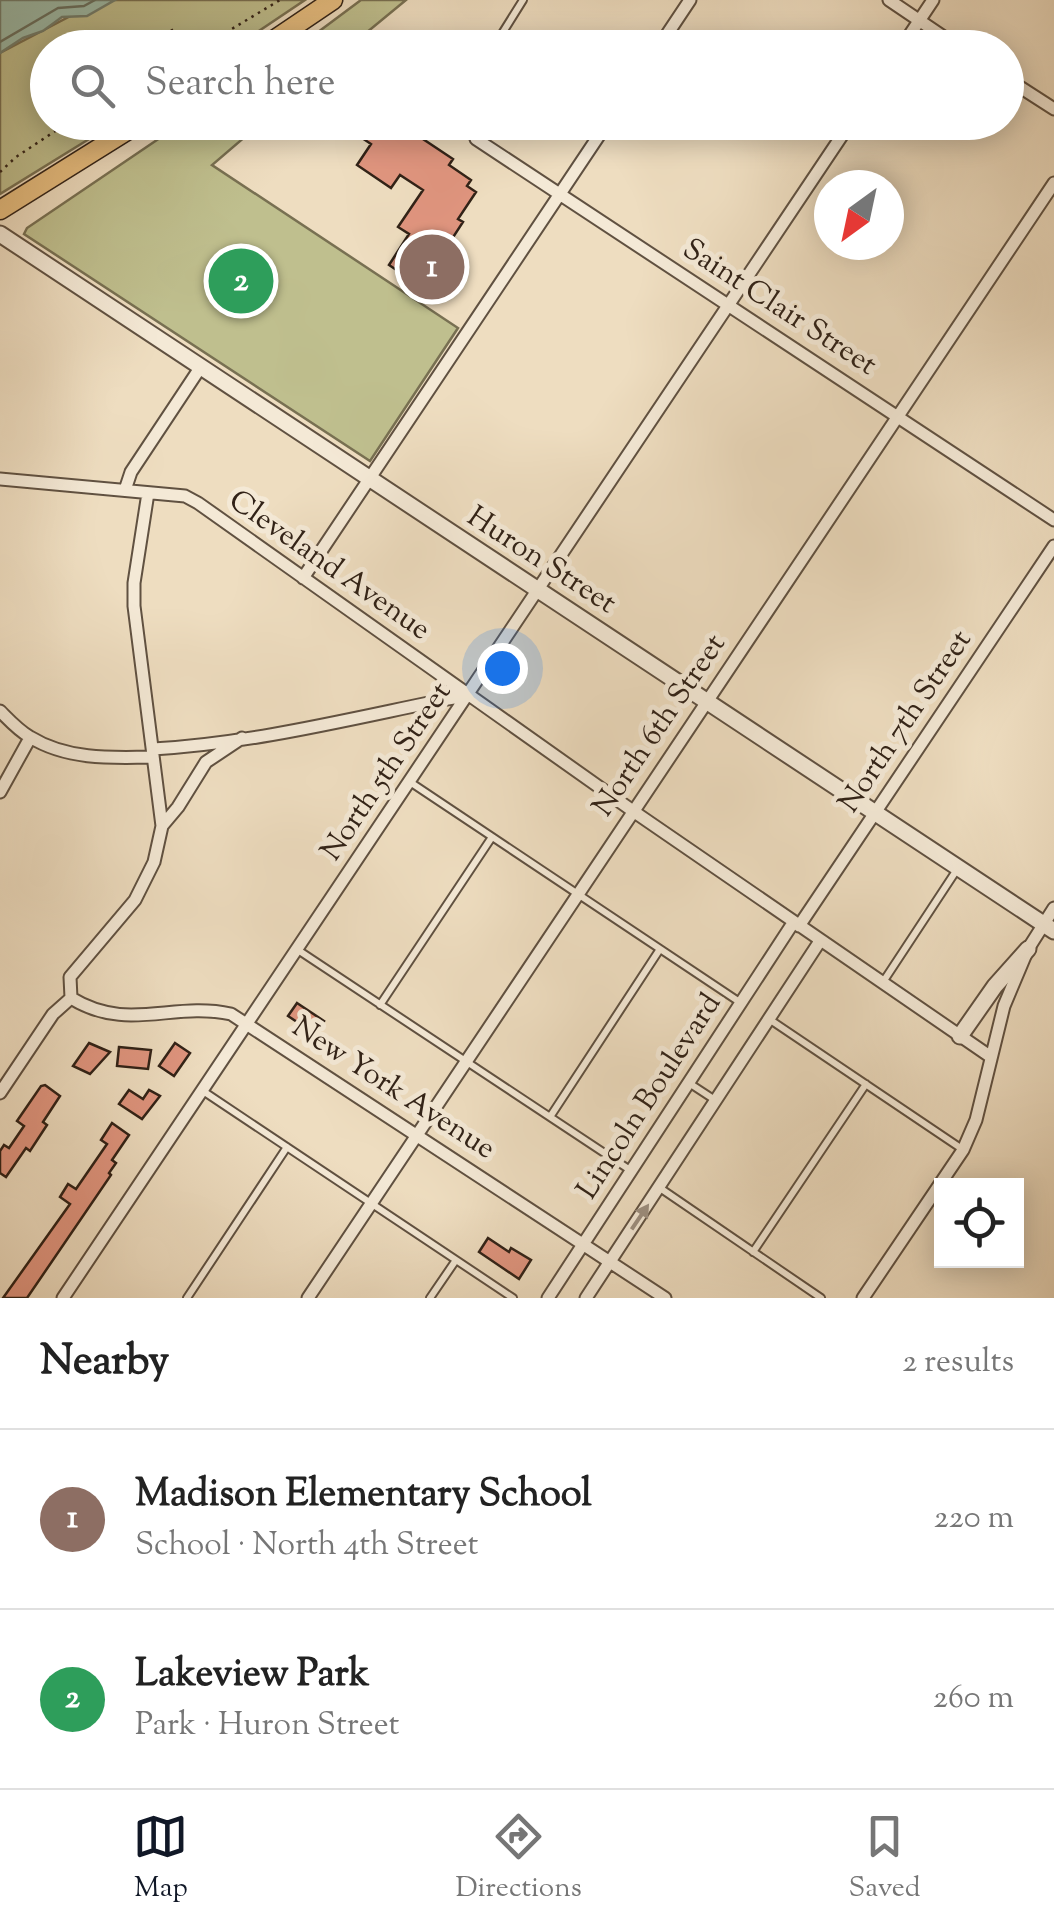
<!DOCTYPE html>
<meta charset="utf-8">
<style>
body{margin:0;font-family:"Sorts Mill Goudy",serif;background:#f6f6f6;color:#222}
.controls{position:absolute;right:30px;bottom:30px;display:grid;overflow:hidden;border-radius:0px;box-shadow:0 5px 25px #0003}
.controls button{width:90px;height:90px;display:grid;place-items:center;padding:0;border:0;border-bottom:2px solid #e0e0e0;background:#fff;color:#222;font:50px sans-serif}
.compass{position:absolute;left:814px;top:170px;width:90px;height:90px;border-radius:50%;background:#fff;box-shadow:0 5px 25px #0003;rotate:213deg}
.you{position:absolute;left:502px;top:668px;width:35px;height:35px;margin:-25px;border:8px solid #fff;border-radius:50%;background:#1a73e8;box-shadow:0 0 0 15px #1a73e833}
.badge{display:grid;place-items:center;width:65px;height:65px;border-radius:50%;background:#111827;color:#fff;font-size:32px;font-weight:700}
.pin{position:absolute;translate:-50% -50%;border:5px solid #fff;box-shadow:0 2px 10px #0006}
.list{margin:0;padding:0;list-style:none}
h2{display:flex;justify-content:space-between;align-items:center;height:130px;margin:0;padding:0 40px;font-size:42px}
h2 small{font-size:32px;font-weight:400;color:#767676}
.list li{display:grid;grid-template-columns:65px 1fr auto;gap:30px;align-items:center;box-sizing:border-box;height:180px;padding:0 40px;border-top:2px solid #e0e0e0}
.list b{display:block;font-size:38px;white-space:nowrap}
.list p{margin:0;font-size:32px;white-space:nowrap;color:#767676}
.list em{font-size:32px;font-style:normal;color:#767676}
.icon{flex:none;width:55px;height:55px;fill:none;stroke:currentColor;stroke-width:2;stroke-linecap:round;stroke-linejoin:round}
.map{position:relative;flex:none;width:1054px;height:1298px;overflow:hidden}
.search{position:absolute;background:#fff;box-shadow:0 5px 25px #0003;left:30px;right:30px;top:30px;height:110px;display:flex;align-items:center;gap:25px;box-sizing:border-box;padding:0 35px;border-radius:55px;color:#767676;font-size:38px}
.sheet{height:490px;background:#fff}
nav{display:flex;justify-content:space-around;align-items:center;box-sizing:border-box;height:140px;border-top:2px solid #e0e0e0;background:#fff;font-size:28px;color:#767676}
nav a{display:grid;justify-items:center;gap:5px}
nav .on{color:#111827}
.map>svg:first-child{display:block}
.green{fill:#bfbf8e;stroke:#787052;stroke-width:2.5}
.water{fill:#9bbdac;stroke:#717f70;stroke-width:2.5}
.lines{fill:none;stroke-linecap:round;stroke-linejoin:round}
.shore{stroke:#667062;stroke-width:2.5}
.building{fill:#e0957f;stroke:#312217;stroke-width:2.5}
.service-casing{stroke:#605141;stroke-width:10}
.minor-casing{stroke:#605141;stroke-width:15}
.tertiary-casing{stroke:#605141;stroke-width:19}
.primary-casing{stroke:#312217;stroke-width:21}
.path{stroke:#312217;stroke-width:2.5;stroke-dasharray:2.5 5;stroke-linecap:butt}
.service{stroke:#f4e9d6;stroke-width:6}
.minor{stroke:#f4e9d6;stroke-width:11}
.tertiary{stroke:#f4e9d6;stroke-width:15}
.primary{stroke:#e7be80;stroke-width:18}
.oneway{fill:#9c8f80}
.labels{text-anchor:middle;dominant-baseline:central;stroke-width:10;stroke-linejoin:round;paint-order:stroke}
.street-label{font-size:30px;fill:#312217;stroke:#f4e9d6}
</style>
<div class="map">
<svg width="1054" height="1298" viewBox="0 0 1054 1298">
<rect width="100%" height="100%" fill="#eeddc0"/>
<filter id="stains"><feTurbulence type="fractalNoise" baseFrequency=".002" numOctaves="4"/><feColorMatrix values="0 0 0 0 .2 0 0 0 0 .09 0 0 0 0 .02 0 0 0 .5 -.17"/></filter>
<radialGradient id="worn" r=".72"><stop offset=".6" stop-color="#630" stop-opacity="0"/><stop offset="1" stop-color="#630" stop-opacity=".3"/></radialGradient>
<path class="green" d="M101,0H305L235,47L48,48V122L115,123L0,194V53Z
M361,0H406L349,47H298Z
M182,123H261L212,165L458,328L370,461L24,234L27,228Z"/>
<path class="water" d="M0,0H115L87,16L62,17L43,31L23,38L0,53Z"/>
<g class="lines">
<path class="shore" d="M0,42L58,8L84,6L95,0"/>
</g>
<path class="building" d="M373,122H412L408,129L453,159L449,165L471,180L467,186L476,192L458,219L463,222L424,282L410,273L407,277L389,265L409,234L398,227L423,190L400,175L391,188L357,165L371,144L362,138Z
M297,1003L324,1021L315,1034L288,1016Z
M89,1043L110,1052L90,1074L73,1066Z
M175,1043L190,1053L174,1076L159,1066Z
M119,1047L151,1050L148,1069L117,1066Z
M45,1085L60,1096L43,1122L47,1125L30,1151L26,1148L6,1177L0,1173V1151L4,1145L9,1148L24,1126L17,1121L41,1086Z
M129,1090L143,1099L149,1090L160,1096L142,1119L119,1104Z
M112,1123L129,1135L112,1160L116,1163L109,1173L111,1175L27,1298H3L70,1204L60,1197L68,1184L76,1189L107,1144L101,1140Z
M488,1238L509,1252L511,1248L531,1260L519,1279L479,1252Z"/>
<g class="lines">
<defs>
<path id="service" d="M493,48L523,0
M451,122L475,138
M410,782L741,1003
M298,950L630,1170
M883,982L958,868
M380,1005L492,837
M769,1019L962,1149
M689,1083L715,1100
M203,1091L513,1298
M550,1117L660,949
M660,1188L821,1298
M753,1252L866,1084
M187,1298L287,1147
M430,1298L456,1260"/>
<path id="minor" d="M889,0L960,48
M658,48L690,0
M901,48L933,0
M1006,78L1054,109
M476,139L1054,520
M0,479L185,496L198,503L633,811L991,1057
M125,490L131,472L200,368
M148,493L134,583V606L162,826
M303,578L608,122
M0,711C9,720 19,731 30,737C67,760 112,758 153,757
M153,749C259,743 365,715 468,695
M0,792L30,738
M799,926L1054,546
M71,998C128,1033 172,1001 231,1014L665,1298
M0,1093L53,1014L71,998L70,977L135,900L154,862L162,826L178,807L206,762L242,738
M63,1298L851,122
M308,1298L1054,183
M548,1298L793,923
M586,1298L820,941
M863,1298L963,1150L976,1120L1004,1006L1028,949L1054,908"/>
<path id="tertiary" d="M0,234L1054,931
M960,1036L995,986L1028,949"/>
<path id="primary" d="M262,48L333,0
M0,210L141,122"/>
</defs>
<use href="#service" class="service-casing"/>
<use href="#minor" class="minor-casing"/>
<use href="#tertiary" class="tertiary-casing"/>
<use href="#primary" class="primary-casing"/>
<path class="path" d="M152,43L174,29
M200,48L280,0
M0,172L16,157L69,122"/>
<use href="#service" class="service"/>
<use href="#minor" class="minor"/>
<use href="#tertiary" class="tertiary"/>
<use href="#primary" class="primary"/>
</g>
<defs><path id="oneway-solid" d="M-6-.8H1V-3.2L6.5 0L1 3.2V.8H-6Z" transform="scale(2.5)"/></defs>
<use class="oneway" href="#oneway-solid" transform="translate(640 1217) rotate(-56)"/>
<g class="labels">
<g class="street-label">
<text transform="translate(779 308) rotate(33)">Saint Clair Street</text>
<text transform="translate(541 561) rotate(33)">Huron Street</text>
<text transform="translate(329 566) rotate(35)">Cleveland Avenue</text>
<text transform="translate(906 722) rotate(-56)">North 7th Street</text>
<text transform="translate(660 726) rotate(-56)">North 6th Street</text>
<text transform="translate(387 772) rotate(-56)">North 5th Street</text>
<text transform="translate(393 1089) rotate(33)">New York Avenue</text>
<text transform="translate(650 1097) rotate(-57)">Lincoln Boulevard</text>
</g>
</g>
<rect width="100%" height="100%" filter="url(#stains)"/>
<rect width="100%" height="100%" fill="url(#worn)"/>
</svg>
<div class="controls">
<button><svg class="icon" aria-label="locate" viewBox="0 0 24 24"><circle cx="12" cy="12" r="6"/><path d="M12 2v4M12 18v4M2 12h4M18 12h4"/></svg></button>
</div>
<svg class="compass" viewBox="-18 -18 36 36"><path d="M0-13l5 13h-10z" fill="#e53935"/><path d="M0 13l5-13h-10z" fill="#767676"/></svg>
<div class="you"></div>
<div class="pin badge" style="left:432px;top:267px;background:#8d6e63">1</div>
<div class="pin badge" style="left:241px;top:281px;background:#2e9e5b">2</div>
<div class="search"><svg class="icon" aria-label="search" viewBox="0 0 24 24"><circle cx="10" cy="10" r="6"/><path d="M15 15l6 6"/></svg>Search here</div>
</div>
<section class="sheet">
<h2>Nearby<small>2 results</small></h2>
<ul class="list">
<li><span class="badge" style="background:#8d6e63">1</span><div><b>Madison Elementary School</b><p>School · North 4th Street</p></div><em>220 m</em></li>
<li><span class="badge" style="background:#2e9e5b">2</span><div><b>Lakeview Park</b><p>Park · Huron Street</p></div><em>260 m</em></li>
</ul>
</section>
<nav>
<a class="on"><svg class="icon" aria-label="map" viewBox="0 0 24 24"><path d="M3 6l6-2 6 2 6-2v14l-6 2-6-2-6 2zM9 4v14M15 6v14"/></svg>Map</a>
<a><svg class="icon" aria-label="directions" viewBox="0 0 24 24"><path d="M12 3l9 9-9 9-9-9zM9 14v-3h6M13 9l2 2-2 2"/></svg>Directions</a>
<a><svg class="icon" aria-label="saved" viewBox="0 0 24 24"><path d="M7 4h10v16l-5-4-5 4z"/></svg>Saved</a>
</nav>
